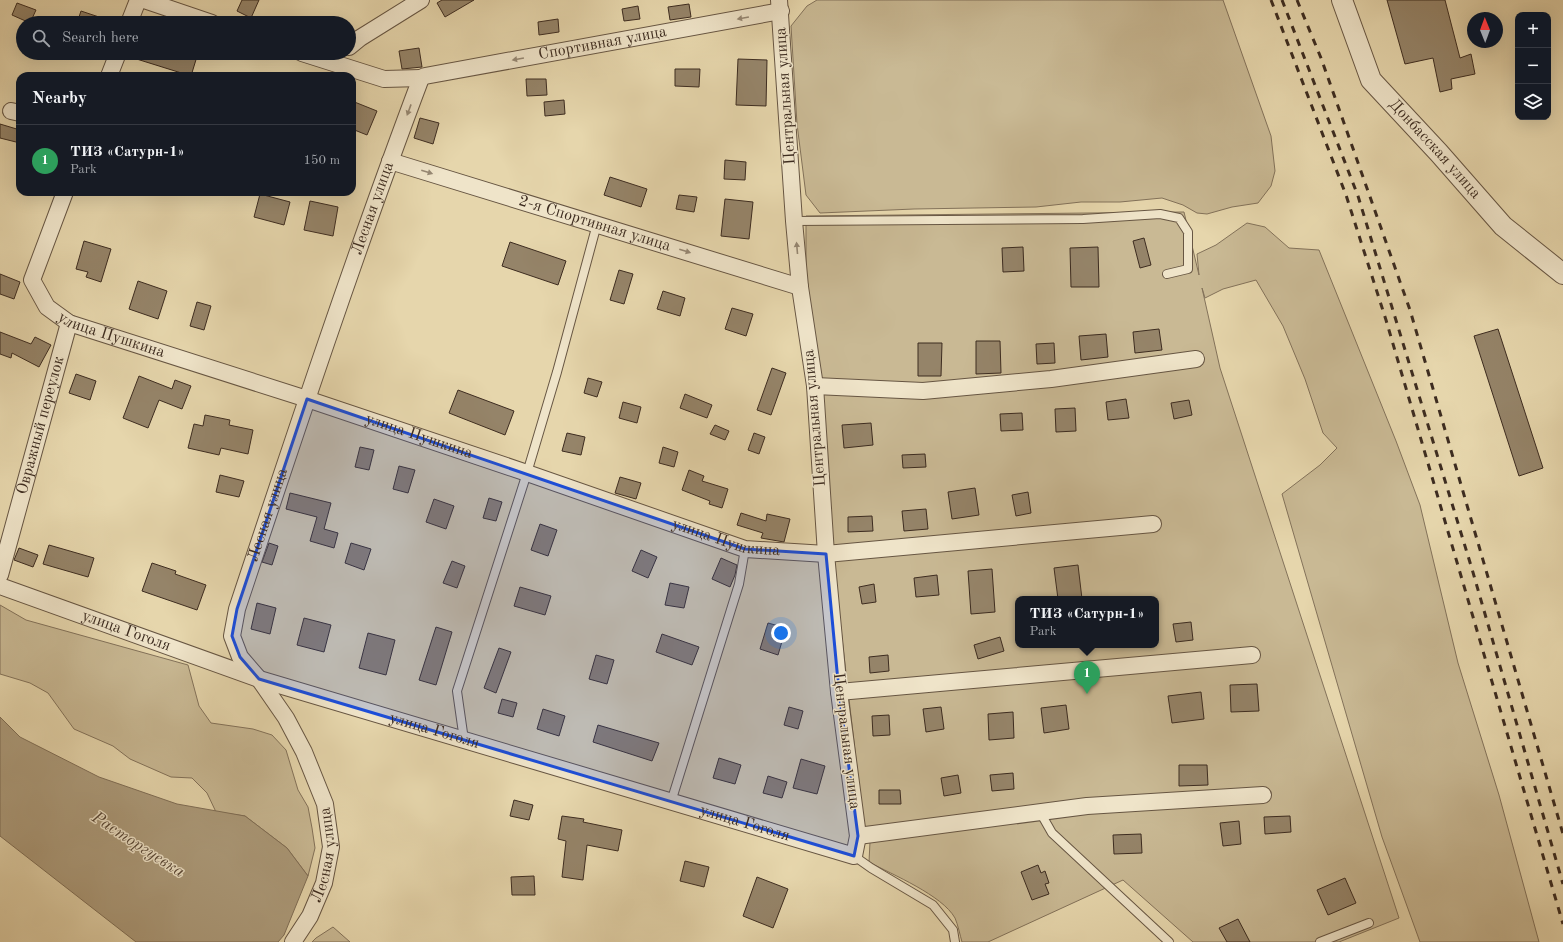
<!DOCTYPE html>
<meta charset="utf-8">
<style>
body{margin:0;font-family:"Old Standard TT",serif;background:#20242c;color:#f1f3f6}
.controls{position:absolute;right:12px;top:12px;display:grid;overflow:hidden;border-radius:8px;box-shadow:0 4px 16px #0002}
.controls button{width:36px;height:36px;display:grid;place-items:center;padding:0;border:0;border-bottom:1px solid #363941;background:#171b24;color:#f1f3f6;font:20px sans-serif}
.compass{position:absolute;left:1467px;top:12px;width:36px;height:36px;border-radius:50%;background:#171b24;box-shadow:0 4px 16px #0002;rotate:359deg}
.you{position:absolute;left:781px;top:633px;width:14px;height:14px;margin:-10px;border:3px solid #fff;border-radius:50%;background:#1a73e8;box-shadow:0 0 0 6px #1a73e833}
.badge{display:grid;place-items:center;width:26px;height:26px;border-radius:50%;background:#7c3aed;color:#fff;font-size:13px;font-weight:700}
.pin{position:absolute;translate:-50% -33px;filter:drop-shadow(0 1px 2px #0008)}
.pin::after{content:'';position:absolute;top:21px;width:14px;height:12px;background:inherit;clip-path:polygon(0 0,100% 0,50% 100%)}
.popup{position:absolute;left:1015px;top:596px;width:144px;height:52px;box-sizing:border-box;display:grid;place-content:center;border-radius:8px;background:#171b24;filter:drop-shadow(0 1px 3px #0005);font-size:13px;white-space:nowrap;color:#9ea1a6}
.popup b{font-size:15px;color:#f1f3f6}
.popup::after{content:'';position:absolute;left:50%;top:100%;margin-left:-8px;border:8px solid transparent;border-top-color:#171b24}
.list{margin:0;padding:0;list-style:none}
h2{display:flex;justify-content:space-between;align-items:center;height:52px;margin:0;padding:0 16px;font-size:17px}
h2 small{font-size:13px;font-weight:400;color:#9ea1a6}
.list li{display:grid;grid-template-columns:26px 1fr auto;gap:12px;align-items:center;box-sizing:border-box;height:72px;padding:0 16px;border-top:1px solid #363941}
.list b{display:block;font-size:15px;white-space:nowrap}
.list p{margin:0;font-size:13px;white-space:nowrap;color:#9ea1a6}
.list em{font-size:13px;font-style:normal;color:#9ea1a6}
.icon{flex:none;width:22px;height:22px;fill:none;stroke:currentColor;stroke-width:2;stroke-linecap:round;stroke-linejoin:round}
.map{position:relative;flex:none;width:1563px;height:942px;overflow:hidden}
.search{position:absolute;background:#171b24;box-shadow:0 4px 16px #0002;left:16px;top:16px;width:340px;height:44px;display:flex;align-items:center;gap:10px;box-sizing:border-box;padding:0 14px;border-radius:22px;color:#9ea1a6;font-size:15px}
.panel{position:absolute;background:#171b24;box-shadow:0 4px 16px #0002;left:16px;top:72px;width:340px;height:124px;border-radius:12px}
.map>svg:first-child{display:block}
.green{fill:#c9b994;stroke:#83725a;fill-rule:evenodd}
.water{fill:#ad9c7c;stroke:#806f57}
.building{fill:#958469;stroke:#3d2c20}
.lines{fill:none;stroke-linecap:round;stroke-linejoin:round}
.service-casing{stroke:#675643;stroke-width:10}
.minor-casing{stroke:#675643;stroke-width:18}
.tertiary-casing{stroke:#675643;stroke-width:22}
.service{stroke:#efe4c9;stroke-width:8}
.minor{stroke:#efe4c9;stroke-width:16}
.tertiary{stroke:#efe4c9;stroke-width:20}
.rail{stroke:#3d2c20;stroke-width:3;stroke-dasharray:7 7;stroke-linecap:butt}
.oneway{fill:#968874}
.marked{fill:#1d4ed8;fill-opacity:0.2;stroke:#1d4ed8;stroke-width:3;stroke-linejoin:round}
.labels{text-anchor:middle;dominant-baseline:central;stroke-width:3;stroke-linejoin:round;paint-order:stroke}
.street-label{font-size:16px;fill:#3d2c20;stroke:#efe4c9}
.water-label{font-size:17px;font-style:italic;fill:#594837;stroke:#efe4c9}
</style>
<div class="map">
<svg width="1563" height="942" viewBox="0 0 1563 942">
<rect width="100%" height="100%" fill="#e6d6ac"/>
<filter id="stains"><feTurbulence type="fractalNoise" baseFrequency=".005" numOctaves="4"/><feColorMatrix values="0 0 0 0 .2 0 0 0 0 .09 0 0 0 0 .02 0 0 0 .5 -.17"/></filter>
<radialGradient id="worn" r=".72"><stop offset=".6" stop-color="#630" stop-opacity="0"/><stop offset="1" stop-color="#630" stop-opacity=".3"/></radialGradient>
<path class="green" d="M817,0H1223L1271,136L1275,171L1271,186L1258,203L1232,207L1207,214L1197,213L1183,205L1162,198L1120,202H1081L1036,207L914,209L820,213L806,195L797,124L791,26L807,6Z
M1184,212L1199,275L1197,254L1216,245L1247,223L1265,227L1289,248L1319,250L1396,441L1420,505L1458,663L1499,795L1539,942H1420L1382,837L1282,494L1320,465L1337,448L1323,433L1305,379L1283,326L1256,280L1223,289L1205,298L1202,288L1220,368L1399,918L1339,942H1193L1123,880L988,942H962C960,935 958,925 955,918C942,895 893,875 869,862L870,842L863,820L834,569L822,421L806,268V216ZM1018,599H1156V645H1018Z
M0,605L26,620L188,665L199,706L211,723L253,729L272,735L286,750L298,790L308,807L312,828L315,848L308,876L287,848L245,816L216,812L207,793L192,778L171,777L130,759L113,746L74,729L48,693L30,683L0,674Z
M333,927L350,942H312L316,938Z"/>
<path class="water" d="M0,717L20,737L99,777L177,804L245,816L287,848L308,876L284,935L278,942H136L0,836Z"/>
<path class="building" d="M242,0H259L251,18L237,11Z
M442,0H474L445,17L437,3Z
M1387,0H1445L1460,58L1471,54L1475,74L1451,79L1452,89L1440,92L1433,58L1405,64Z
M17,3L36,10L30,23L12,15Z
M689,4L691,17L670,20L668,7Z
M638,6L640,19L624,21L622,9Z
M81,11L111,21V23H77Z
M558,19L559,32L539,35L538,22Z
M419,48L422,67L402,69L399,51Z
M127,53H198L191,76L127,56Z
M738,59L767,60L766,106L736,105Z
M675,69H700L699,87L675,86Z
M526,79H546L547,95L527,96Z
M564,100L565,114L545,116L544,102Z
M352,101L377,111L367,135L352,129Z
M420,118L439,123L433,144L414,138Z
M0,124L20,130V143L0,138Z
M725,160L746,162L745,180L724,179Z
M610,177L647,189L641,207L604,195Z
M260,194L290,202L284,225L254,217Z
M679,195L697,197L694,212L676,209Z
M725,199L753,202L749,239L721,236Z
M310,201L338,207L333,236L304,230Z
M1144,238L1151,265L1140,268L1133,241Z
M84,241L111,249L101,282L86,277L88,272L76,269Z
M510,242L566,261L558,285L502,266Z
M1023,247L1024,271L1003,272L1002,248Z
M1098,247L1099,287H1071L1070,248Z
M619,270L633,274L624,304L610,300Z
M0,274L20,282L14,299L0,294Z
M138,281L167,291L158,319L129,309Z
M663,291L685,298L680,316L657,309Z
M197,302L211,306L204,330L190,326Z
M732,308L753,314L746,336L725,329Z
M1159,329L1162,350L1135,353L1133,332Z
M1498,329L1543,468L1519,476L1474,336Z
M0,332L31,344L35,337L51,345L39,367L12,353L11,358L0,354Z
M1106,334L1108,357L1081,360L1079,336Z
M976,341H1000L1001,373L976,374Z
M918,343H942L941,376H918Z
M1054,343L1055,363L1037,364L1036,344Z
M772,368L786,373L771,415L757,410Z
M76,374L96,381L90,400L69,393Z
M139,376L172,389L175,380L191,386L182,409L159,400L148,428L123,418Z
M588,378L602,382L597,397L584,393Z
M458,390L514,411L505,435L449,413Z
M685,394L712,405L707,418L680,408Z
M1126,399L1129,418L1108,420L1106,402Z
M1189,400L1192,415L1174,419L1171,403Z
M623,402L641,407L637,423L619,418Z
M1075,408L1076,431L1056,432L1055,409Z
M1022,413L1023,430L1001,431L1000,414Z
M205,415L230,420L229,425L253,430L248,454L221,448L219,455L188,448L194,424L203,426Z
M871,423L873,445L844,448L842,425Z
M715,425L729,431L725,440L710,434Z
M567,433L585,437L581,455L562,451Z
M754,433L765,437L759,454L748,450Z
M360,447L374,450L369,470L355,467Z
M663,447L678,452L674,467L659,463Z
M925,454L926,467L903,468L902,455Z
M399,466L415,470L408,493L393,489Z
M689,470L704,476L702,481L728,489L722,508L709,504L710,501L682,490Z
M220,475L244,481L239,497L216,492Z
M620,477L641,483L636,499L615,493Z
M975,488L979,515L952,519L948,492Z
M1028,492L1031,513L1016,516L1012,495Z
M290,493L331,503L324,529L338,533L334,548L310,541L317,517L286,509Z
M489,498L502,502L496,521L483,518Z
M434,499L454,506L446,529L426,522Z
M926,509L928,529L904,531L902,511Z
M741,513L766,521L767,514L790,519L784,542L761,538L763,533L737,525Z
M872,516L873,531L848,532V517Z
M540,524L557,530L548,556L531,550Z
M269,543L278,546L272,565L262,562Z
M351,543L371,549L364,570L345,563Z
M49,545L94,558L88,577L43,564Z
M19,548L38,555L33,567L14,560Z
M641,550L657,557L648,578L632,571Z
M721,558L737,565L735,575L730,587L712,579Z
M452,561L465,566L457,588L443,583Z
M152,563L176,571L175,574L206,585L197,610L142,591Z
M1078,565L1082,599H1058L1054,568Z
M992,569L995,612L971,614L968,571Z
M937,575L939,595L916,597L914,578Z
M670,583L689,587L684,608L665,605Z
M874,584L876,602L862,604L859,587Z
M520,587L551,596L545,615L514,606Z
M257,603L276,608L270,634L251,629Z
M304,618L331,625L324,652L297,645Z
M1191,622L1193,640L1176,642L1173,624Z
M768,623L786,628L778,655L760,649Z
M436,627L452,632L436,685L419,680Z
M368,633L395,640L386,675L359,668Z
M662,634L699,647L692,665L656,652Z
M1000,637L1004,651L978,659L974,645Z
M499,648L511,652L496,693L484,688Z
M596,655L614,660L607,684L589,679Z
M888,655L889,671L870,673L869,657Z
M1257,684L1259,711L1231,712L1230,685Z
M1201,692L1204,719L1172,723L1168,696Z
M502,699L517,703L513,717L498,713Z
M1066,705L1069,729L1044,733L1041,708Z
M789,707L803,711L798,729L784,725Z
M941,707L944,729L926,732L923,709Z
M543,709L565,716L559,736L537,729Z
M1013,712L1014,738L989,740L988,714Z
M889,715L890,735L873,736L872,716Z
M598,725L659,743L652,761L593,742Z
M719,758L741,765L735,784L713,778Z
M801,759L825,766L817,794L793,788Z
M1179,765H1207L1208,785L1179,786Z
M1013,773L1014,789L992,791L990,775Z
M958,775L961,793L944,796L941,778Z
M768,776L787,782L782,798L763,793Z
M879,790H900L901,804H879Z
M514,800L533,805L529,820L510,816Z
M562,816L584,819L583,822L622,830L618,851L587,845L583,880L562,877L566,841L558,839Z
M1290,816L1291,832L1265,834L1264,817Z
M1239,821L1241,844L1223,846L1220,823Z
M1141,834L1142,853L1114,854L1113,835Z
M685,861L709,867L704,887L680,881Z
M1038,865L1041,873L1045,871L1049,883L1045,884L1049,894L1032,900L1021,872Z
M534,876L535,895H512L511,877Z
M757,877L788,889L773,928L743,916Z
M1345,878L1356,903L1328,915L1317,890Z
M1238,919L1250,942H1227L1219,928Z"/>
<g class="lines">
<defs>
<path id="service" d="M794,221L1083,219L1160,214L1179,218L1188,232V269L1167,274
M464,740L457,691L527,473L557,372L597,224
M671,802L739,584L745,549
M1040,812L1052,833L1169,942
M854,856L871,868L933,905L953,930L955,942
M1320,942L1369,923"/>
<g id="minor">
<path d="M144,0L212,23"/>
<path d="M129,23L138,0"/>
<path d="M349,47L360,38L421,0"/>
<path d="M302,53L384,79L421,78"/>
<path d="M109,76L118,53"/>
<path d="M11,111L20,113"/>
<path id="s1" d="M390,161L800,287"/>
<path id="s2" d="M65,192L32,280L47,307L69,323L307,399L527,473L745,549L826,554L1153,524"/>
<path d="M815,386L923,391L1051,379L1196,359"/>
<path id="s3" d="M0,575L69,323"/>
<path id="s4" d="M0,586L259,679L854,856L858,836L839,692L826,554L815,386L800,287L794,221L779,0"/>
<path d="M839,692L1252,655"/>
<path d="M858,836L1087,806L1263,795"/>
<path id="s5" d="M293,942L310,916L324,883L331,847L325,804L304,752L286,718L259,679L240,657L232,636L237,609C296,431 355,253 421,78L425,76L781,11"/>
</g>
<g id="tertiary">
<path id="s6" d="M1342,0L1371,80L1439,153L1503,226L1563,274"/>
</g>
</defs>
<use href="#service" class="service-casing"/>
<use href="#minor" class="minor-casing"/>
<use href="#tertiary" class="tertiary-casing"/>
<use href="#service" class="service"/>
<use href="#minor" class="minor"/>
<use href="#tertiary" class="tertiary"/>
<path class="rail" d="M1271,0L1346,195L1386,320L1563,924
M1282,0L1358,196L1472,569L1563,884
M1297,0L1321,58L1410,310L1563,834"/>
</g>
<defs><path id="oneway-solid" d="M-6-.8H1V-3.2L6.5 0L1 3.2V.8H-6Z"/></defs>
<g class="oneway">
<use href="#oneway-solid" transform="translate(743 18) rotate(170)"/>
<use href="#oneway-solid" transform="translate(518 59) rotate(170)"/>
<use href="#oneway-solid" transform="translate(409 110) rotate(110)"/>
<use href="#oneway-solid" transform="translate(427 172) rotate(17)"/>
<use href="#oneway-solid" transform="translate(797 248) rotate(-95)"/>
<use href="#oneway-solid" transform="translate(685 251) rotate(17)"/>
</g>
<path class="marked" d="M307,399L745,549L826,554L839,692L858,836L854,856L259,679L240,657L232,636L237,609Z"/>
<g class="labels">
<g class="street-label">
<text stroke="none"><textPath href="#s5" startOffset="1115">Спортивная улица</textPath></text>
<text transform="translate(786 96) rotate(-94)">Центральная улица</text>
<text stroke="none"><textPath href="#s6" startOffset="179">Донбасская улица</textPath></text>
<text stroke="none"><textPath href="#s5" startOffset="791">Лесная улица</textPath></text>
<text stroke="none"><textPath href="#s1" startOffset="214">2-я Спортивная улица</textPath></text>
<text stroke="none"><textPath href="#s2" startOffset="196">улица Пушкина</textPath></text>
<text transform="translate(815 418) rotate(-95)">Центральная улица</text>
<text stroke="none"><textPath href="#s3" startOffset="155">Овражный переулок</textPath></text>
<text stroke="none"><textPath href="#s2" startOffset="520">улица Пушкина</textPath></text>
<text stroke="none"><textPath href="#s5" startOffset="467">Лесная улица</textPath></text>
<text stroke="none"><textPath href="#s2" startOffset="844">улица Пушкина</textPath></text>
<text stroke="none"><textPath href="#s4" startOffset="134">улица Гоголя</textPath></text>
<text stroke="none"><textPath href="#s4" startOffset="458">улица Гоголя</textPath></text>
<text transform="translate(846 741) rotate(83)">Центральная улица</text>
<text stroke="none"><textPath href="#s4" startOffset="782">улица Гоголя</textPath></text>
<text stroke="none"><textPath href="#s5" startOffset="95">Лесная улица</textPath></text>
</g>
<g class="water-label">
<text transform="translate(138 845) rotate(33)">Расторгуевка</text>
</g>
</g>
<rect width="100%" height="100%" filter="url(#stains)"/>
<rect width="100%" height="100%" fill="url(#worn)"/>
</svg>
<div class="controls">
<button>+</button>
<button>−</button>
<button><svg class="icon" aria-label="layers" viewBox="0 0 24 24"><path d="M12 4l9 5-9 5-9-5zM3 14l9 5 9-5"/></svg></button>
</div>
<svg class="compass" viewBox="-18 -18 36 36"><path d="M0-13l5 13h-10z" fill="#e53935"/><path d="M0 13l5-13h-10z" fill="#9ea1a6"/></svg>
<div class="you"></div>
<div class="pin badge" style="left:1087px;top:694px;background:#2e9e5b">1</div>
<div class="popup"><b>ТИЗ «Сатурн-1»</b>Park</div>
<div class="search"><svg class="icon" aria-label="search" viewBox="0 0 24 24"><circle cx="10" cy="10" r="6"/><path d="M15 15l6 6"/></svg>Search here</div>
<section class="panel">
<h2>Nearby<small></small></h2>
<ul class="list">
<li><span class="badge" style="background:#2e9e5b">1</span><div><b>ТИЗ «Сатурн-1»</b><p>Park</p></div><em>150 m</em></li>
</ul>
</section>
</div>
